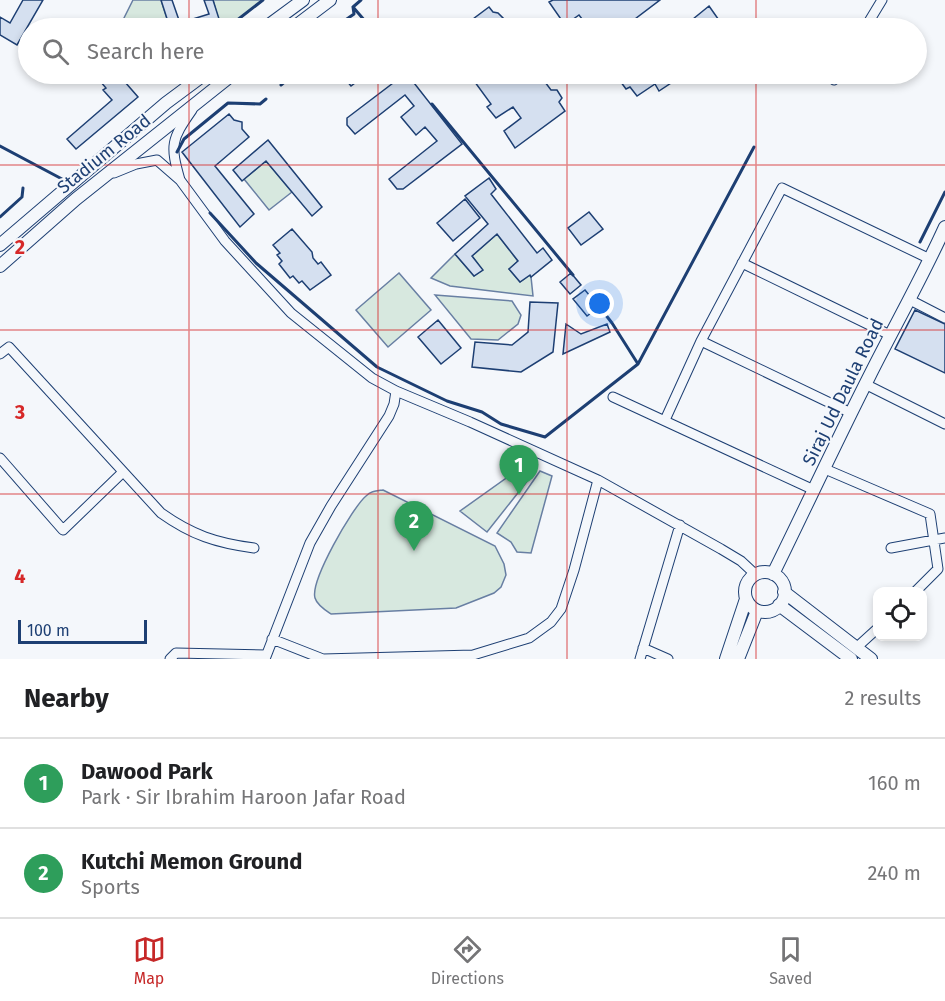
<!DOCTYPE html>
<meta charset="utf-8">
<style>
body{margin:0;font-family:"Fira Sans",sans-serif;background:#f2f2f2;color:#202124}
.controls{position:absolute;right:18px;bottom:18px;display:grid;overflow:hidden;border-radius:12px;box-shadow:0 3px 9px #0003}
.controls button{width:54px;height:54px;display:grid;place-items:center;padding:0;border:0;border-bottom:2px solid #e0e0e0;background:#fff;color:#202124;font:30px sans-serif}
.scale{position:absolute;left:18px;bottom:15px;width:129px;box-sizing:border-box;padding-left:6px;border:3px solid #1d3f73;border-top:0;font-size:16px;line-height:21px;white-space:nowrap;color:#1d3f73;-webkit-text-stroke:4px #f4f7fb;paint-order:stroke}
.you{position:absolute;left:600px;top:304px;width:21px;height:21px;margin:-15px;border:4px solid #fff;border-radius:50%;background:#1a73e8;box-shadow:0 0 0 9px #1a73e833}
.badge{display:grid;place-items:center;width:39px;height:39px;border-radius:50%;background:#c62828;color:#fff;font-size:20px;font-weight:700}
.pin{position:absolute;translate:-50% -50px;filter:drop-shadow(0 2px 3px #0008)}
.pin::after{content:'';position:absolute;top:32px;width:21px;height:18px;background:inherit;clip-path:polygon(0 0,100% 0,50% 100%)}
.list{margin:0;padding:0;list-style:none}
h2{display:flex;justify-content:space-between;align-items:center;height:78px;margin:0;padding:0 24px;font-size:26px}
h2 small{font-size:20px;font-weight:400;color:#757577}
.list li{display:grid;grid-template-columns:39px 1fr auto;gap:18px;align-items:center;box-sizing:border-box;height:90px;padding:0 24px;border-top:2px solid #e0e0e0}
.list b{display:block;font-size:22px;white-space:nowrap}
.list p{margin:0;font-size:20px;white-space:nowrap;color:#757577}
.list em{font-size:20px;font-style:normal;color:#757577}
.icon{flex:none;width:33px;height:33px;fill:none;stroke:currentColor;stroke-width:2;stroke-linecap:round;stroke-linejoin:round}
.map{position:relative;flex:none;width:945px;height:659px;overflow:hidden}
.search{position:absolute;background:#fff;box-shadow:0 3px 9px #0003;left:18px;right:18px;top:18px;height:66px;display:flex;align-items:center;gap:15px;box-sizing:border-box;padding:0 21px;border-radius:33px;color:#757577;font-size:22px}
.sheet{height:258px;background:#fff}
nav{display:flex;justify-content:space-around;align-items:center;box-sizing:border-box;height:84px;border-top:2px solid #e0e0e0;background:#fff;font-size:16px;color:#757577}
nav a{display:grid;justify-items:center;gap:3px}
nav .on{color:#c62828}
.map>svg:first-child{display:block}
.green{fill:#d7e8df;stroke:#687fa3;stroke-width:1.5}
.building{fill:#d5e0f0;stroke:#1d3f73;stroke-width:1.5}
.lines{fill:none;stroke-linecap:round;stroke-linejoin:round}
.minor-casing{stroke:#1d3f73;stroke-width:11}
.major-casing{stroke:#1d3f73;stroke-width:14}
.minor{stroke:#f4f7fb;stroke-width:9}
.major{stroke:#f4f7fb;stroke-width:12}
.wall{stroke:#1d3f73;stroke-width:3}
.grid{fill:none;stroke:#d62828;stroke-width:1.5;stroke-opacity:0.55}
.labels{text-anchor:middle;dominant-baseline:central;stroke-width:4.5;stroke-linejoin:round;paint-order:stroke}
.street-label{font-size:18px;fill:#1d3f73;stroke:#f4f7fb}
.grid-label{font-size:20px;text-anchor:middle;font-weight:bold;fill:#d62828;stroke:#f4f7fb;stroke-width:4.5;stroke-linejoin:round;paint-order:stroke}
</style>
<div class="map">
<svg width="945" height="659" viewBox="0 0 945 659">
<rect width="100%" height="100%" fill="#f4f7fb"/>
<path class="green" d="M133,0H161L170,28H119Z
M213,0H263L227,28H198L219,22Z
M266,161L292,192L269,210L244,179Z
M497,234L518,261L509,269L520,282L530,275L531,277L533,296L450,286L431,278L455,254L474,276L482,270L472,256Z
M399,273L431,310L388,347L356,310Z
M435,295L512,301L521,315L518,324L498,340L471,339Z
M526,464L536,470L487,532L460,511Z
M540,471L552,476L531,553L517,552L511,542L497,533Z
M383,490L495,546L504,564L506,575L501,587L494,593L456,608L331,614C325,610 317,605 315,598C310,581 352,508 366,496C371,491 376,491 383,490Z"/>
<path class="building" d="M23,0H43L17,45L0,35V17L10,23Z
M161,0H172L180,23L209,14L204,0H213L220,22L198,28H170Z
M553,0H660L623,28H589L579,15L565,25L549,2Z
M709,6L721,23L713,28H682Z
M489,7L493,12L498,13L505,20L503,25L505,28H461Z
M94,74H118L138,97L76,149L67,139L112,100L103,90L106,88Z
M341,74H367L351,86Z
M405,74H407L462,144L403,189H397L389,179L437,141L425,127L416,135L401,117L414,106L405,95L355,134L347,125V118Z
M469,74H539L551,90H557L562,98L559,102L565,111L515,148L504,131L521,118L513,107L496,118L487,107L491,104Z
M615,74H669L674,81L659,91L655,84L637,96L630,87L626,89Z
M229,114L234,120L242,122V129L249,137L215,166L254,214L240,227L182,152Z
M268,140L322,207L312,216L266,161L242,181L233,170Z
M489,178L496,189L491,194L537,253L543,248L552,260L531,277L530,275L520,282L509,269L518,261L497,234L472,256L483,270L474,276L455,254L488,224L465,196Z
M465,199L480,218L453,241L437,223Z
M589,212L603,229L581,245L568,228Z
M292,229L312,252L313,258L318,264L321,262L331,275L310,290L302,281L299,283L293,276L290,278L279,264L282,261L277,255L280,253L273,245Z
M571,273L581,285L570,294L560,282Z
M585,290L599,307L587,316L573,299Z
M530,302L558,303L553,352L521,372L472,367L475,342L512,345L528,332Z
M915,310L945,324V373L895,349Z
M438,320L461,348L441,364L418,337Z
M566,324L581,334L607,324L610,332L563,354Z"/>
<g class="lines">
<defs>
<path id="minor" d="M865,28L882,0
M834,80L838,74
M114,173L136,164L157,160L180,180L225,241L291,313L372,378L396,391L470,422L598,480L721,549L741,561L756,575
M180,180C170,145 171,140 192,110
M742,263L890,335
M910,300L945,318
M701,341L851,413
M0,354L9,347L161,513C192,535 216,543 254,548
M865,384L945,424
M613,397L814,490
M665,420L701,341L782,188L930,259
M0,458L63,530L123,472
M825,469L930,514L938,569L915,592
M891,548L945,538
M272,639L323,659L473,655L529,638L551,622L561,609L574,570L598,480
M643,648L668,659
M856,648L878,628
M170,659L176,653L266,655
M265,659L310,543L331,506L389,416L394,404L396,391
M640,659L680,525"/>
<path id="major" d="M265,28L303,0
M293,28L330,0
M0,245L166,103L205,74
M0,266L76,199L233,74
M745 592a20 20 0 1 1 40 0a20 20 0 1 1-40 0Z
M773,574C805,509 836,442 869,377C894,327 922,278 945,227
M784,592L871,659
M779,605L851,659
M726,659L746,599
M738,659L757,611"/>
</defs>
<use href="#minor" class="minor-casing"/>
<use href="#major" class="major-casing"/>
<use href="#minor" class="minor"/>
<use href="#major" class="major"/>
<path class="wall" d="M353,7L371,28
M353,7L361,0
M227,28L263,0
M334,28L354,14L353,7
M152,74L159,82L171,74
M281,85L289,78L291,74
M432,104L573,275
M0,146L62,179
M177,152L184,139L228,103L260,104L266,99
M210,213L256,263L377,367L447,401L482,412L501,424L545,437L638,364
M0,217L22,197L23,188
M920,242L945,192
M598,305L612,323L638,364L754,147"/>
</g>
<path class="grid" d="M189,0V28M378,0V28M567,0V28M756,0V28M189,74V659M378,74V659M567,74V659M756,74V659M0,165H945M0,330H945M0,494H945"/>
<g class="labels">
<g class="street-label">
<text transform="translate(104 154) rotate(-39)">Stadium Road</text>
<text transform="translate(843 392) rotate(-64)">Siraj Ud Daula Road</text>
</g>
</g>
<g class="grid-label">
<text x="20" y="254">2</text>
<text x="20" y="419">3</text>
<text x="20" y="583">4</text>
</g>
</svg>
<div class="controls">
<button><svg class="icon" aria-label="locate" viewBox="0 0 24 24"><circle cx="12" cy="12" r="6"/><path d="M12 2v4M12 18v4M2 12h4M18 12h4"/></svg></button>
</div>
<div class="scale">100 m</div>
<div class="you"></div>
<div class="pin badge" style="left:519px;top:495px;background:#2e9e5b">1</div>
<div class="pin badge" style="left:414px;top:551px;background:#2e9e5b">2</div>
<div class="search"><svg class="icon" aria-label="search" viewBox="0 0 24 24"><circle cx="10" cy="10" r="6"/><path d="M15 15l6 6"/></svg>Search here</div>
</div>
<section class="sheet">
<h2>Nearby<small>2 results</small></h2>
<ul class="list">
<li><span class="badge" style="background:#2e9e5b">1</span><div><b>Dawood Park</b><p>Park · Sir Ibrahim Haroon Jafar Road</p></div><em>160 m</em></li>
<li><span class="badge" style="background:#2e9e5b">2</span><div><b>Kutchi Memon Ground</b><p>Sports</p></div><em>240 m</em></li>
</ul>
</section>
<nav>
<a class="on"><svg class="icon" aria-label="map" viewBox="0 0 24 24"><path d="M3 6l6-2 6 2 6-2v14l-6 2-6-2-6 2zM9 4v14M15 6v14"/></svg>Map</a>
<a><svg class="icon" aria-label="directions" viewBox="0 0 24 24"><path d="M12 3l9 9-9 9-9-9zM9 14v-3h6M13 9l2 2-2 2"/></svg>Directions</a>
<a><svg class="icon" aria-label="saved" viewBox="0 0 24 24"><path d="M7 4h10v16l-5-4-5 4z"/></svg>Saved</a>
</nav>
